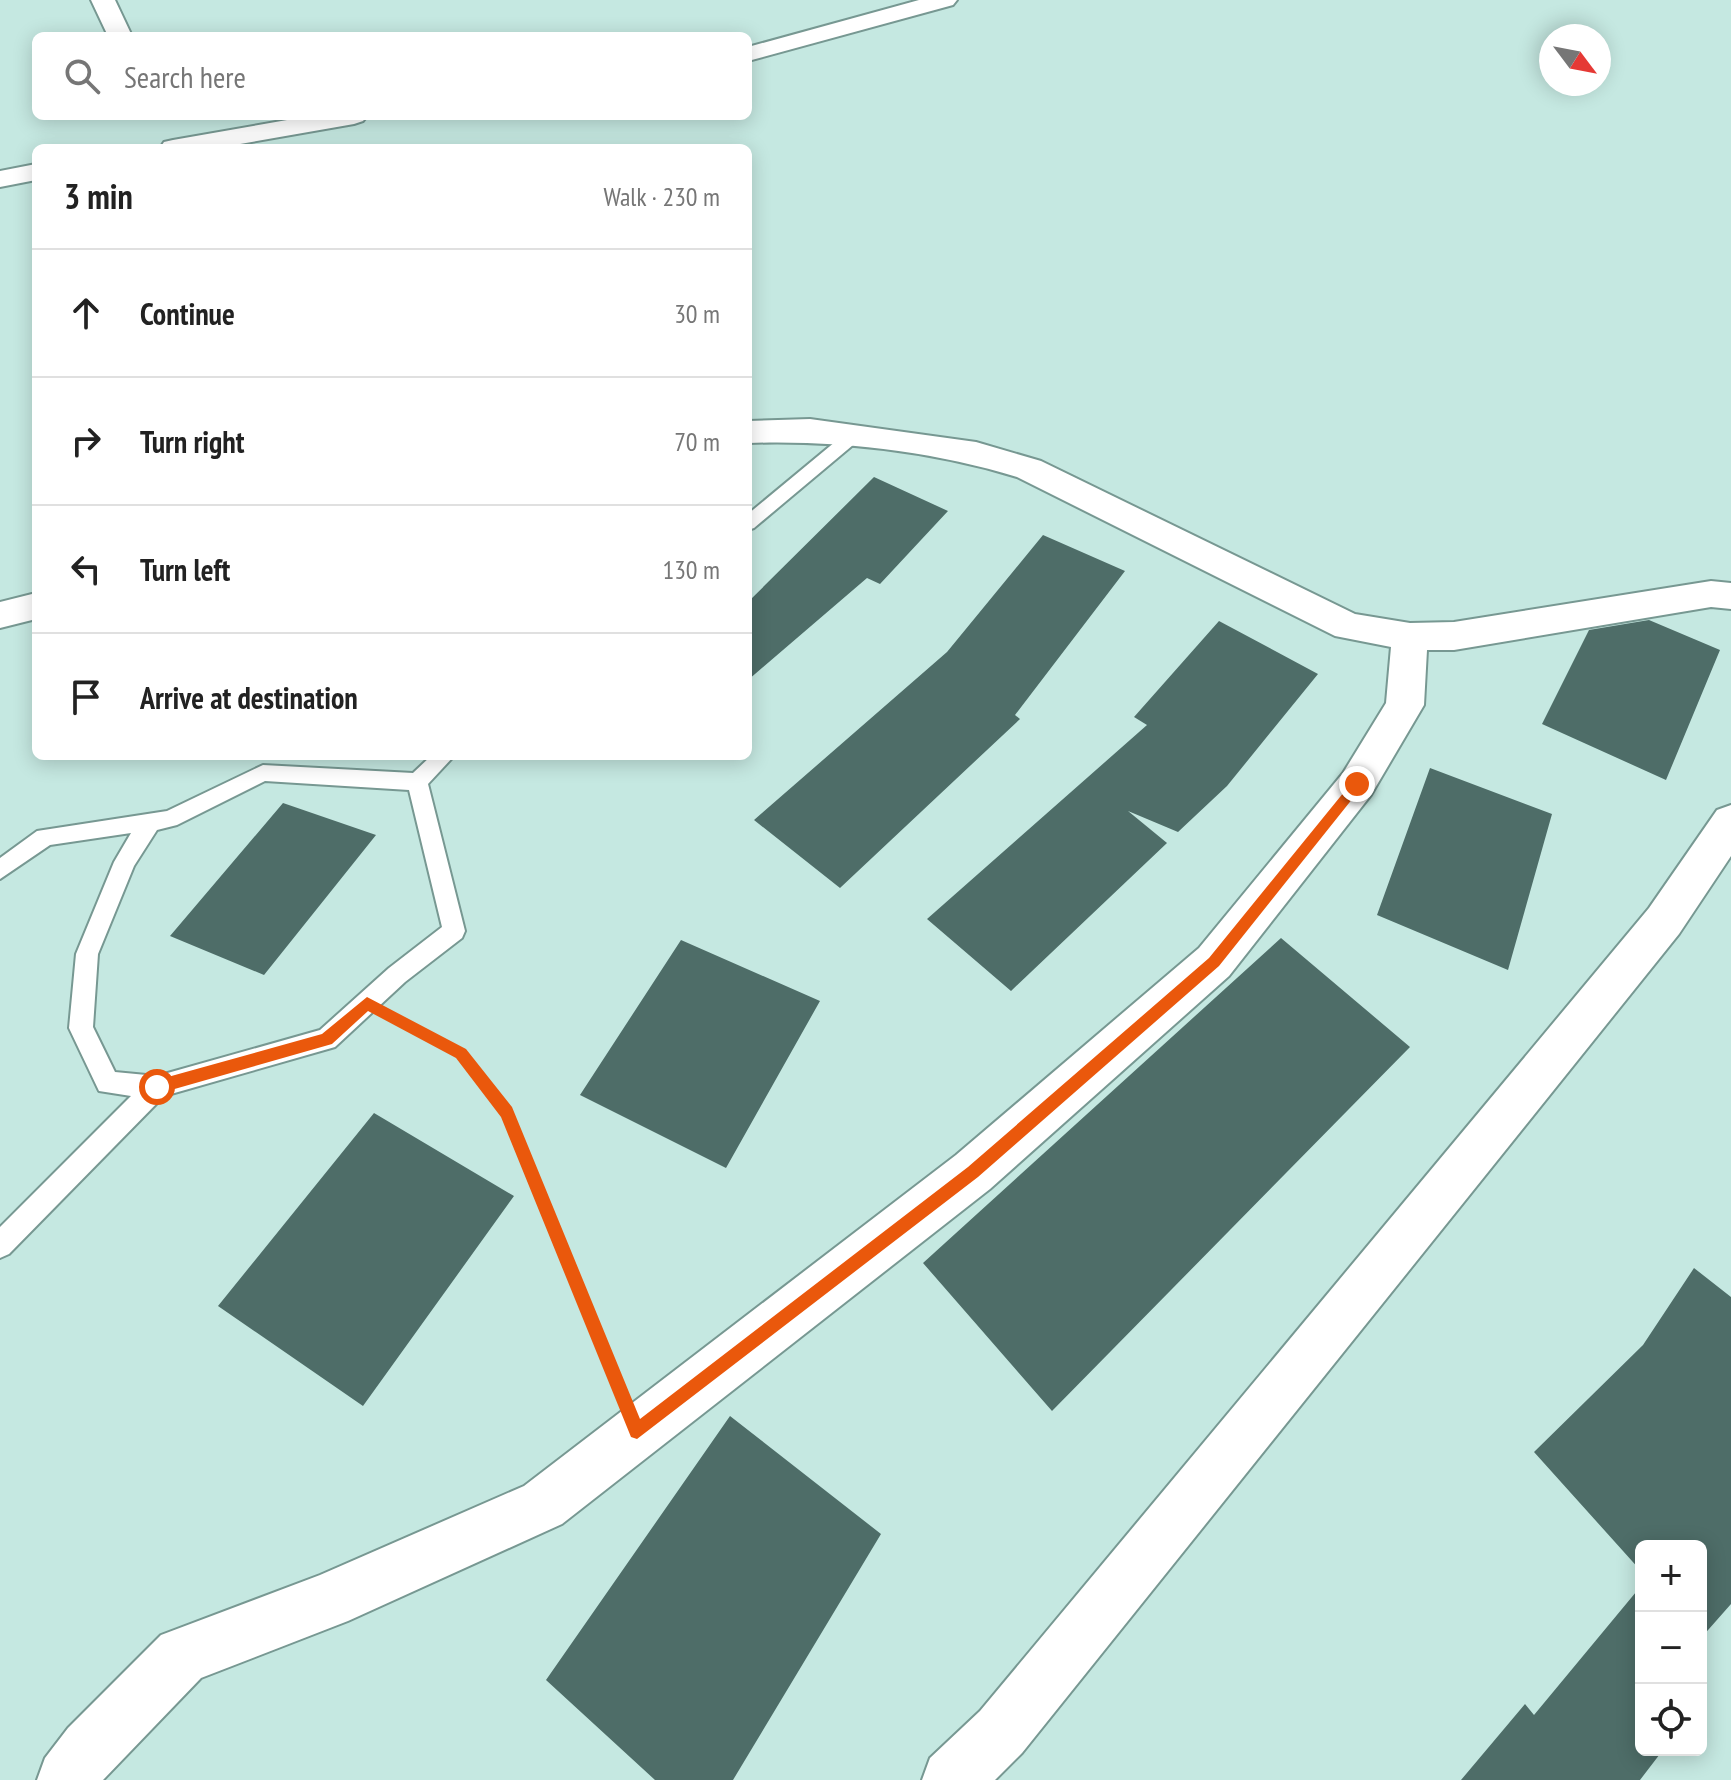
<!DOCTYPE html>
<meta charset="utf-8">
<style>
body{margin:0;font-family:"PT Sans Narrow",sans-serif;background:#f2f2f2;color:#222}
.controls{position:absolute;right:24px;bottom:24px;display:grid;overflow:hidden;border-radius:12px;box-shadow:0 4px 20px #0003}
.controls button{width:72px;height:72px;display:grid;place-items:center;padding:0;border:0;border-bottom:2px solid #e0e0e0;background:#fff;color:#222;font:40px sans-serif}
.compass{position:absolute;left:1539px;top:24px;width:72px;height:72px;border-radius:50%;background:#fff;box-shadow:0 4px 20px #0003;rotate:122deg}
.stop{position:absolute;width:24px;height:24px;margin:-18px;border:6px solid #ea580c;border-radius:50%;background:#fff}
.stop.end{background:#ea580c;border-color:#fff;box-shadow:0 2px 8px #0008}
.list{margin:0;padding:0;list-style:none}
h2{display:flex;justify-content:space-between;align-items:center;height:104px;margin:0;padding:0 32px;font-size:34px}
h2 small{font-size:26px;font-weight:400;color:#767676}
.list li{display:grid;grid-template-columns:52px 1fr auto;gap:24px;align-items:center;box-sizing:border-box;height:128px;padding:0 32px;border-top:2px solid #e0e0e0}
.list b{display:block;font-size:30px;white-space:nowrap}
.list em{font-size:26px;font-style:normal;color:#767676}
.icon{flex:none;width:44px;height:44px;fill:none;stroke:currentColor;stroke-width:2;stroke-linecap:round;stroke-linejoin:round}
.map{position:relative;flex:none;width:1731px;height:1780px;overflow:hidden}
.search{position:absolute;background:#fff;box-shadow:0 4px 20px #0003;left:32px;top:32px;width:720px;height:88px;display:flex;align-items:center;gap:20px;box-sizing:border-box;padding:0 28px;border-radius:12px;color:#767676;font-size:30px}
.panel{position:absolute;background:#fff;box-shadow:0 4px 20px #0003;left:32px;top:144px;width:720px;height:616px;border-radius:12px}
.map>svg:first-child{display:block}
.building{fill:#4e6d68}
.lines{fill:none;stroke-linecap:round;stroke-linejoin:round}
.service-casing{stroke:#779892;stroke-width:4}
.minor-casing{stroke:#779892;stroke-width:4}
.path-far1{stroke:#76908b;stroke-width:5;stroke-dasharray:4 4;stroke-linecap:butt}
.path{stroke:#76908b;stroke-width:6;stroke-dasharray:5 5;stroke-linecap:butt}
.service{fill:#fff;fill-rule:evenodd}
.minor{fill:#fff;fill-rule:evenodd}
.route{fill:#ea580c}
</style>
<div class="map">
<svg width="1731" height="1780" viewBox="0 0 1731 1780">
<rect width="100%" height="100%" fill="#c5e8e1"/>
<path class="building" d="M874,477L948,511L880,584L867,578L748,680V602Z
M1043,535L1125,571L1015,715L1020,719L840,888L754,820L947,652Z
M1649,620L1720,650L1666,780L1542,724L1589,630Z
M1219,621L1318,674L1227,786L1178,832L1128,811L1167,843L1011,991L927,919L1147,725L1134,717Z
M1430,768L1552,814L1508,970L1377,915Z
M283,803L376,835L264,975L170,936Z
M1281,938L1410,1047L1052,1411L923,1263Z
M681,940L820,1001L726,1168L580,1095Z
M374,1113L514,1196L363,1406L218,1306Z
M1694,1268L1731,1297V1604L1701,1638V1546H1641V1571L1534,1452L1643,1345Z
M730,1416L881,1534L733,1780H655L546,1680Z
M1641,1586V1750H1663L1640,1780H1461L1525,1704L1534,1715Z"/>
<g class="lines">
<defs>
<path id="service" d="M853,430L861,436L859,440L754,528L748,530V514L847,432Z
M431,756H454L428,784L465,931L462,938L405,982L335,1047L164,1096L9,1254L0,1258V1227L131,1096L99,1091L69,1028L76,954L114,862L131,833L50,845L0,879V858L37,831L167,811L263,765L413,773ZM265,781L409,790L442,927L389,968L320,1030L157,1076L115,1072L93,1027L98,954L134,866L157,830L177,825Z"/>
<path id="minor" d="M91,0H115L132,36H108Z
M919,0H957L953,5L748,61V47Z
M310,116H367L363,121L354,124L217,148H160L164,142L173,140Z
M36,164V180L0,187V171Z
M810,419L976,442L1041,461L1355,614L1410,623L1454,622L1711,581L1731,583V609L1711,607L1454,650H1427L1424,705L1371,795L1229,976L990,1189L562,1524L348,1621L201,1678L103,1780H37L45,1758L68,1728L161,1635L320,1575L524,1486L956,1155L1199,948L1343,773L1386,703L1391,647L1335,636L1017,477C932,451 837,440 748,443V421Z
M36,593V619L0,628V602Z
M1731,805V856L1679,934L1022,1753L995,1780H922L930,1758L980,1711L1649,908L1717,810Z"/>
</defs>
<use href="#service" class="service-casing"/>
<use href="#minor" class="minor-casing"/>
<path class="path-far1" d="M399,1020L461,1054L506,1112L528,1165"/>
<path class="path" d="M527,1163L618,1384"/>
<use href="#service" class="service"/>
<use href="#minor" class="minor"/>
</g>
<path class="route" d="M1357,779L1361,781V788L1219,966L978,1177L637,1439L631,1437L501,1117L456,1058L368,1011L332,1044L157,1094L150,1087L157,1080L322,1034L367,997L466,1049L512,1107L640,1419L968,1167L1209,958L1353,781Z"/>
</svg>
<div class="controls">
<button>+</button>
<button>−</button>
<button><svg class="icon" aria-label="locate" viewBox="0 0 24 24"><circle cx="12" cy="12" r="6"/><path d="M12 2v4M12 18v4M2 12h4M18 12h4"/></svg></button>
</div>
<svg class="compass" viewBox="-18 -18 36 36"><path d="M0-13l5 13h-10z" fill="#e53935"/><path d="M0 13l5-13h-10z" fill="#767676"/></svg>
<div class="stop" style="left:157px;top:1087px"></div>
<div class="stop end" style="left:1357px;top:784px"></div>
<div class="search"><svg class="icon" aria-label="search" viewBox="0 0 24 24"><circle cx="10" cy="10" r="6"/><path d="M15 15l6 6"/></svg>Search here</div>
<section class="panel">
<h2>3 min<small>Walk · 230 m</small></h2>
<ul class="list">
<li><svg class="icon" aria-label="ahead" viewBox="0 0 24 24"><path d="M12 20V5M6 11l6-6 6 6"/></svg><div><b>Continue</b></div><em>30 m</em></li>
<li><svg class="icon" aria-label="right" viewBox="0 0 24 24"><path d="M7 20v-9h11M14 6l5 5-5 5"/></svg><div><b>Turn right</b></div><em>70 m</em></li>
<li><svg class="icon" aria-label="left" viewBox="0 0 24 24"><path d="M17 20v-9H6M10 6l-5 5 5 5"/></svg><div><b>Turn left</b></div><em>130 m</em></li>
<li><svg class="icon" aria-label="arrive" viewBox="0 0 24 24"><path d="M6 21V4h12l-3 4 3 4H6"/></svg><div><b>Arrive at destination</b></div></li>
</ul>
</section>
</div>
